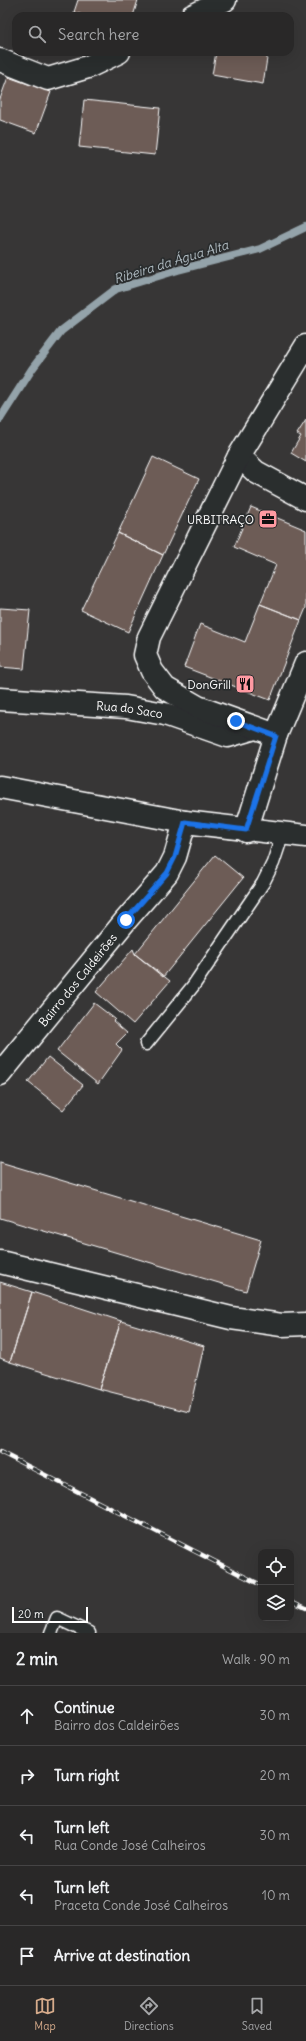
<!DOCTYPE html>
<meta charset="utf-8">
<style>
body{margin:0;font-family:Delius,sans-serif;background:#313030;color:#f1f3f6}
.controls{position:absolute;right:12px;bottom:12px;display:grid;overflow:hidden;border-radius:8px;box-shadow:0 4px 16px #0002}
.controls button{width:36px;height:36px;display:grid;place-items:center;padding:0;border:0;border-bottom:1px solid #454445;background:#292828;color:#f1f3f6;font:20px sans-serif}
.scale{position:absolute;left:12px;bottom:10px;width:76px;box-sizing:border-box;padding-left:4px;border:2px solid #fff;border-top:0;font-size:11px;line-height:14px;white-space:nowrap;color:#fff;-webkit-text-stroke:3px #2a2d2e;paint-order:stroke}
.stop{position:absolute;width:12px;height:12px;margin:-9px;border:3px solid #1a73e8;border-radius:50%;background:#fff}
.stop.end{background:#1a73e8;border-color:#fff;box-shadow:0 1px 4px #0008}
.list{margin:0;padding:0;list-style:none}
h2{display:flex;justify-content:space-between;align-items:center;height:52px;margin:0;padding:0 16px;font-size:17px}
h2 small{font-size:13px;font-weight:400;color:#a5a6a8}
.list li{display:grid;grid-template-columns:26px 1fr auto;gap:12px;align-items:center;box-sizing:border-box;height:60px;padding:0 16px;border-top:1px solid #454445}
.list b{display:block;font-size:15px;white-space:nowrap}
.list p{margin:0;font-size:13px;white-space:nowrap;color:#a5a6a8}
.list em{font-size:13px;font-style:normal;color:#a5a6a8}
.icon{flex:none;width:22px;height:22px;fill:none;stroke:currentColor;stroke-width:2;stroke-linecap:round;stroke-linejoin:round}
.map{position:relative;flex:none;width:306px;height:1633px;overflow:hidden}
.search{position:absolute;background:#292828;box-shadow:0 4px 16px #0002;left:12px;right:12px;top:12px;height:44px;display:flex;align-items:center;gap:10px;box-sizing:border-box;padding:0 14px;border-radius:12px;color:#a5a6a8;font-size:15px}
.sheet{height:352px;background:#292828}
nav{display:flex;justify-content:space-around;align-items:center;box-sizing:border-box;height:56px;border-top:1px solid #454445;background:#292828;font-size:11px;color:#a5a6a8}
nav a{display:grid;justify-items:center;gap:2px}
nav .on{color:#d6ab8b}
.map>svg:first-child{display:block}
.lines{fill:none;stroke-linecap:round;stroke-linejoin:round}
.stream{stroke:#94a3aa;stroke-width:8}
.building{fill:#6d5b56;stroke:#fff}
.service-casing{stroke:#fff;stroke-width:15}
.minor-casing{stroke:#fff;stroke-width:25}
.secondary-casing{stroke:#fff;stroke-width:25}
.service{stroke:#2a2d2e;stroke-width:12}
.minor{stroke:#2a2d2e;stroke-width:22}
.secondary{stroke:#2a2d2e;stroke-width:22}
.rail-casing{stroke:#fff;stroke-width:4.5}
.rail{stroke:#2a2d2e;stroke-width:3;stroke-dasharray:9;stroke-linecap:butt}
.route{stroke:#1a73e8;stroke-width:5}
.labels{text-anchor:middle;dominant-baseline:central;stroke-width:3.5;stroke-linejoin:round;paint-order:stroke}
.poi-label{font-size:12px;fill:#fff;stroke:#2a2d2e;text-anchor:end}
.street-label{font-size:12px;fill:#fff;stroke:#2a2d2e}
.water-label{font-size:13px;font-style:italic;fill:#afbac0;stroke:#2a2d2e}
</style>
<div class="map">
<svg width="306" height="1633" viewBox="0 0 306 1633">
<rect width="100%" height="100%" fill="#373636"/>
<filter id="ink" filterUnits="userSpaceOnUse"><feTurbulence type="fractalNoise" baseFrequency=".025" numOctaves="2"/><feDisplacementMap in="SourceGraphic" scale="8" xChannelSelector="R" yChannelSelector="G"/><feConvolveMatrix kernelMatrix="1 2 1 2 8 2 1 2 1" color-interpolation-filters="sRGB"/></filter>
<g filter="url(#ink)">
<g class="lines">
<path class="stream" d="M0,419L32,369L61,331L116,289L178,270L260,249L306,227"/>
</g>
<path class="building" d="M78,0H138L133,16H86L74,12Z
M216,52H268L263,84L212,75Z
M8,77L51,92L36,133L0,120V99Z
M84,100L160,108L155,155L79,147Z
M306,420V462L291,453L301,436L297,434Z
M153,457L199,479L163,555L118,533Z
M251,507L306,530V608L301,620L260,604L276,565L234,547Z
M118,533L163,555L128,632L81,610Z
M260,604L301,620L270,700L184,667L200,624L245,642Z
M0,608L30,610L24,669L0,667Z
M215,855L243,878L163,977L135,954Z
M133,949L135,954L170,981L133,1024L96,992Z
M94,1003L115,1019L113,1021L127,1033L116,1044L122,1050L98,1084L57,1051Z
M48,1057L83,1085L63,1110L28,1082Z
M0,1162L261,1240L246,1291L0,1218Z
M0,1282L32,1292L10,1362L0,1358Z
M32,1292L121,1321L99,1389L10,1362Z
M121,1321L204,1346L189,1412L99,1389Z"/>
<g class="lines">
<defs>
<path id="service" d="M146,1044L193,986L263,883L273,863L283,833
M51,1633L57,1618L89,1633"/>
<g id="minor">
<path d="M192,16L225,0"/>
<path d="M0,60L48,79L88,67L119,52"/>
<path d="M239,456L256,472L306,499"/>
<path id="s1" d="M0,699L126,707L165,714L228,736L255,728"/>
<path d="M276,735L198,707L165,688L152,671L145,655L149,637L239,456L306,346"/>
<path d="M246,831L276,735L306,663"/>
<path id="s2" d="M0,1074L126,920L167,873L175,857L185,822"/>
<path d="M0,1262L231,1318L282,1325L306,1324"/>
</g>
<path id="secondary" d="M0,787L185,822L306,836"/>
</defs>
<use href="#service" class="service-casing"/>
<use href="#minor" class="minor-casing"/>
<use href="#secondary" class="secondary-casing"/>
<use href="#service" class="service"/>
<use href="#minor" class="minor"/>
<use href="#secondary" class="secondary"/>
<defs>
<path id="rail" d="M0,1452L261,1585
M291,1601L306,1608"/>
</defs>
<use href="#rail" class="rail-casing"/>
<use href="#rail" class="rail"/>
</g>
</g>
<g class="lines" filter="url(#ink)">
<path class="route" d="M126,920L167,873L175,857L185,822L246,830L276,736L236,721"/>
</g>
<defs>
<symbol id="office-square" viewBox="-11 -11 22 22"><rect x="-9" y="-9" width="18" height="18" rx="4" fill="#ff9aa2" stroke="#2a2d2e"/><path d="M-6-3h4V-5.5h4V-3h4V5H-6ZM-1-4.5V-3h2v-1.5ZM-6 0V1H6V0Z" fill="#111"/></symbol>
<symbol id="restaurant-square" viewBox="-11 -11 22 22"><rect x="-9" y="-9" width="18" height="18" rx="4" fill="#ff9aa2" stroke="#2a2d2e"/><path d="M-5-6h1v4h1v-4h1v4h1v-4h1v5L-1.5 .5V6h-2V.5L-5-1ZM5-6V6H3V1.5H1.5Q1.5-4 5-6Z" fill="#111"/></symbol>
</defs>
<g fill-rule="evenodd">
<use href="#office-square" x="257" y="508" width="22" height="22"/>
<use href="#restaurant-square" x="234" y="673" width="22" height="22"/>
</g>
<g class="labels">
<g class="poi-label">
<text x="254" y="519">URBITRAÇO</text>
<text x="231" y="684">DonGrill</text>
</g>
<g class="street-label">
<text stroke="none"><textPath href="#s1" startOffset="130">Rua do Saco</textPath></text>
<text stroke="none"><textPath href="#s2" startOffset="122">Bairro dos Caldeirões</textPath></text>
</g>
<g class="water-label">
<text transform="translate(171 262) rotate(-17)">Ribeira da Água Alta</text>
</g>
</g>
</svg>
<div class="controls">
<button><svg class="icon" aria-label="locate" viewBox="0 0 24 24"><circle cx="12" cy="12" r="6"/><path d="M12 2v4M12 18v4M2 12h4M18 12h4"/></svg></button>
<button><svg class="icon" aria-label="layers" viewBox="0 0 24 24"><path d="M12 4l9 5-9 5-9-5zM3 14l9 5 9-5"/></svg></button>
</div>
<div class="scale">20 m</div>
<div class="stop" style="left:126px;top:920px"></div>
<div class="stop end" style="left:236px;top:721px"></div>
<div class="search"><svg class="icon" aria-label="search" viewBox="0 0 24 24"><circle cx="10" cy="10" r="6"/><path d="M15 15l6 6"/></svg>Search here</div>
</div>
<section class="sheet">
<h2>2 min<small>Walk · 90 m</small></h2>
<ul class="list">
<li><svg class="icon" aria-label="ahead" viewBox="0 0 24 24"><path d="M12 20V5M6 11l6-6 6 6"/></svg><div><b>Continue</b><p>Bairro dos Caldeirões</p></div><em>30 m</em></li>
<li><svg class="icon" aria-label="right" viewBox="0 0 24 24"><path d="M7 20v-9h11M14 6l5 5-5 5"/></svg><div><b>Turn right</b></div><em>20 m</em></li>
<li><svg class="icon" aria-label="left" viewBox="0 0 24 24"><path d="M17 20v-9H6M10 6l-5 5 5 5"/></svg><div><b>Turn left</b><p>Rua Conde José Calheiros</p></div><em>30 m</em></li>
<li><svg class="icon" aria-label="left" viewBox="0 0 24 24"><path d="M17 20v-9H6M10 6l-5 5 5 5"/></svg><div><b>Turn left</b><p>Praceta Conde José Calheiros</p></div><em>10 m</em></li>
<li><svg class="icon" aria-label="arrive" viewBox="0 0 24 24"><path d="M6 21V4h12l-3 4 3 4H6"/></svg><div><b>Arrive at destination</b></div></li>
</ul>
</section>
<nav>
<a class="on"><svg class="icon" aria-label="map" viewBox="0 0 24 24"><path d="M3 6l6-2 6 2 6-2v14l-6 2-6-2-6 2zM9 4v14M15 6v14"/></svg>Map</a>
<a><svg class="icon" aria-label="directions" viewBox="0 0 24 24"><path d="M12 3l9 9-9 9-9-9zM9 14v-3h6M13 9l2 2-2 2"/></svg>Directions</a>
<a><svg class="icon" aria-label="saved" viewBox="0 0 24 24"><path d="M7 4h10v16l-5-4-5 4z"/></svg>Saved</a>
</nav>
